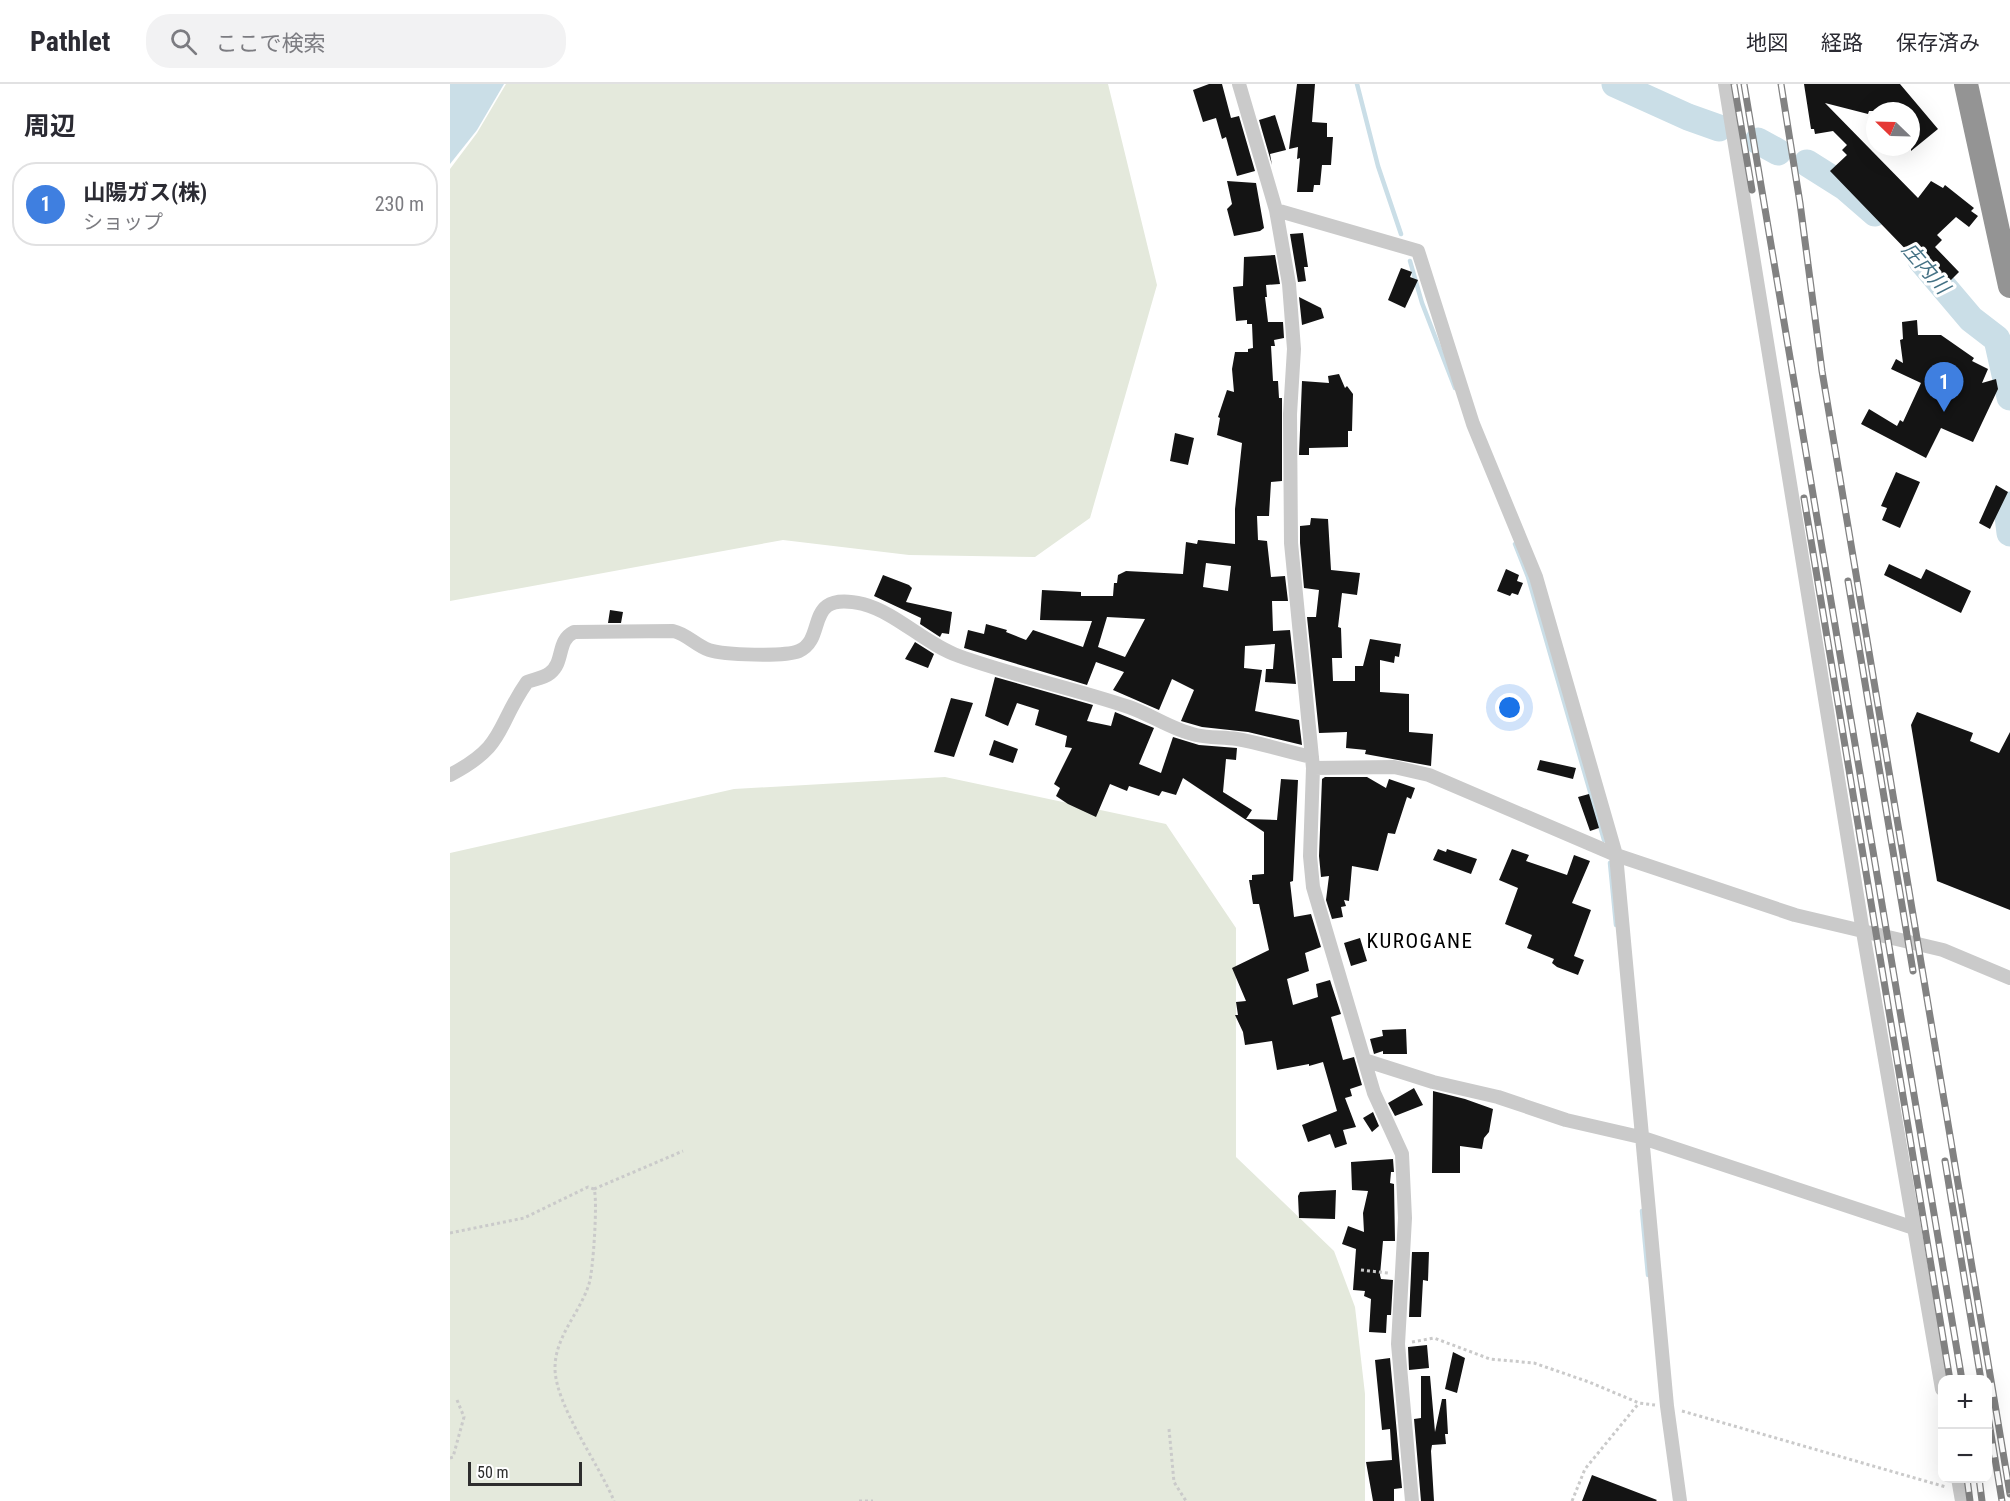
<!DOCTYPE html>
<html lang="ja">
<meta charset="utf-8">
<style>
body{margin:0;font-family:"Roboto Condensed","Noto Sans JP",sans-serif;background:#f2f2f3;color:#2b2b33}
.controls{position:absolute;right:18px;bottom:18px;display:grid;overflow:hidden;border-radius:12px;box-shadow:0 6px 24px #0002}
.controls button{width:54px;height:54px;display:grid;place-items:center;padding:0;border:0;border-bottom:2px solid #e1e1e2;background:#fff;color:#2b2b33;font:30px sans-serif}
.compass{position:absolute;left:1416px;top:18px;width:54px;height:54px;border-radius:50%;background:#fff;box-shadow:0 6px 24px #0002;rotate:293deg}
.scale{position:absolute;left:18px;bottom:15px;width:114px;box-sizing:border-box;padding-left:6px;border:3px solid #2d2d2d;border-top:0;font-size:16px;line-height:21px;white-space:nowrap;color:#2d2d2d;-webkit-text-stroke:4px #fff;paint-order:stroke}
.you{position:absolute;left:1060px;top:624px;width:21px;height:21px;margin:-15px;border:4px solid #fff;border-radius:50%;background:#1a73e8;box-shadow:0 0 0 9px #1a73e833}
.badge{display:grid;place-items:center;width:39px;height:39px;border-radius:50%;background:#d1435a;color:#fff;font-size:20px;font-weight:700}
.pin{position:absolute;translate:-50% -50px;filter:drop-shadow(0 2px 3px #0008)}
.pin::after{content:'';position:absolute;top:32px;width:21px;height:18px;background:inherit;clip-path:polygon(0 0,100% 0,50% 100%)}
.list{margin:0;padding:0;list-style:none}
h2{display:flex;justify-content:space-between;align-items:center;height:78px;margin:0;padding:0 24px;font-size:26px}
h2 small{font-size:20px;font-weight:400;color:#7c7c81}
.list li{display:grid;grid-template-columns:39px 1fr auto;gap:18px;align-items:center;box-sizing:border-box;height:84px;margin:0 12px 12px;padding:0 12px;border:2px solid #e1e1e2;border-radius:24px}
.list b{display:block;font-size:22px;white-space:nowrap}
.list p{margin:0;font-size:20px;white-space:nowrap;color:#7c7c81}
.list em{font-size:20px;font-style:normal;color:#7c7c81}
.icon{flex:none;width:33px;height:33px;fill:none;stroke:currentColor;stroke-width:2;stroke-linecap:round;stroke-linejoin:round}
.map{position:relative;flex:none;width:1560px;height:1417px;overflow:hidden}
header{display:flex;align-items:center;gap:36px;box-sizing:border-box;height:84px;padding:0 30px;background:#fff;border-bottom:2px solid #e1e1e2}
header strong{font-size:28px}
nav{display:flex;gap:33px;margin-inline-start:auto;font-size:21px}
.search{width:420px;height:54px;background:#f2f2f3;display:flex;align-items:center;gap:15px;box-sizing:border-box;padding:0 21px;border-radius:24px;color:#7c7c81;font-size:22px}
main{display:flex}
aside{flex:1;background:#fff}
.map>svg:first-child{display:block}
.green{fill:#e4e9dc}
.water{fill:#cadee7}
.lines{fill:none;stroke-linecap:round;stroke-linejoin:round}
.stream{stroke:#cadee7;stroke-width:4.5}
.river{stroke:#cadee7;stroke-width:27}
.building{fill:#141414;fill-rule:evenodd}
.path{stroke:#cacaca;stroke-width:3;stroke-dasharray:3 3;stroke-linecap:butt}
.street{stroke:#cacaca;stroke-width:14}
.highway{stroke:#949494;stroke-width:24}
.rail-casing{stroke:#828282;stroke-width:7}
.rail{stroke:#fff;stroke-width:4.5;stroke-dasharray:14;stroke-linecap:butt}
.labels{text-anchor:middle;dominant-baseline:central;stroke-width:6;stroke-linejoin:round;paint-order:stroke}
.water-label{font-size:20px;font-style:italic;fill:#457285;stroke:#fff}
.quarter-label{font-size:21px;letter-spacing:1.5px;fill:#000;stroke:#fff}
</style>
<header>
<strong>Pathlet</strong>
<div class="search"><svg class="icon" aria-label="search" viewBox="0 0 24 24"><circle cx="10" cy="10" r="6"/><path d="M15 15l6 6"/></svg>ここで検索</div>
<nav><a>地図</a><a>経路</a><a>保存済み</a></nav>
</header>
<main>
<aside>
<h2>周辺<small></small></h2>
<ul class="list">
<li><span class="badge" style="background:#3f7fe0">1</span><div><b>山陽ガス(株)</b><p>ショップ</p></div><em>230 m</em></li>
</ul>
</aside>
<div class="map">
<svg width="1560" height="1417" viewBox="0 0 1560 1417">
<rect width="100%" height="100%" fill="#fff"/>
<path class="green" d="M56,0H658L707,201L640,434L585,473L459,471L333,456L0,517V85L27,49Z
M495,693L716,740L786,844V1073L884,1167L905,1223L915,1310V1417H0V769L284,705Z"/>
<path class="water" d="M0,0H54L27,46L0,80Z"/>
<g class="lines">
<path class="stream" d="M907,0L928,82L951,150
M960,177L972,219L1005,304
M1065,460L1078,493L1154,756
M1160,779L1166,841
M1192,1127L1198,1191"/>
<path class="river" d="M1165,0L1238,33L1269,44
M1308,57L1328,68
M1357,79L1395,103L1425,129
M1471,176L1521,235L1547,255L1560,313
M1560,421L1557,424L1560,449"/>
</g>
<path class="building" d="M759,0H772L781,34L789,32L805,87L787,92L776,53L772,55L766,34L753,38L743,6Z
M847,0H865L862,38L877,39V53H883L881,81H872L870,101H864L863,108H847L850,74L847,75L848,63L839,65Z
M1354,0H1450L1488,45L1461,67V27H1419L1418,30L1375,19L1468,114L1481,97L1493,104L1495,101L1524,124L1521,127L1528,132L1519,143L1506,133L1487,151L1492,156L1485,163L1509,188L1493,204L1380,87L1397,71L1392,66L1397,61L1383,47L1365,50L1364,45H1361Z
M825,31L836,66L820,70L822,81L809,36Z
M777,97L806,99L814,144L810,147L784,152L777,125L782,120Z
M853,149L858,183H854L856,197L848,198L840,150Z
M825,171L830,200L816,201L817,213H815L818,238H833L834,254L824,256L825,262H821L823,297H828L829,314H832V397L821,398L819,432H807L808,456L817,457L821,493L835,492L838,517H822L823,547L840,546L846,600L815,598L816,585H823L825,560L795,562L794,584L812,586L805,627L849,636L852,661L798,648L752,643L731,637L744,606L722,595L709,626L663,606L674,588L646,578L637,601L514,564L518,546L534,550L536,540L557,546L556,548L576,556L583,546L633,563L642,537L590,536L592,506L631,508V512H663L664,499H667L668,491L676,487L733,490L736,458L747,460L748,456L785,460V425L792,359L767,351L770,334L768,333L777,306L784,308L782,285L785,268H798V265L803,264L802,240H797V236L786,237L783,203L793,202L794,173ZM756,479L781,482L778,507L753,503ZM657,533L695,535L675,573L648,563Z
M951,184L962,188L960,193L968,196L955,224L938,216Z
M849,213L871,224L874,234L852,241Z
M1467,236L1468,251H1491L1524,274L1522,277L1538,285L1532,299L1546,295L1548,305L1523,358L1491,344L1476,374L1411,340L1419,325L1447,342L1450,336L1453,338L1471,299L1441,285L1446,275L1453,279L1450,256L1453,255L1452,238Z
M889,290L895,304L897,302L903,310L902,347H898V363L859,364V371H849L852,297L879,299L878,292Z
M725,349L744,354L738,381L720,377Z
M1446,388L1470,398L1450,444L1432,436L1437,424L1431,422Z
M1546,401L1558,408L1540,445L1529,439Z
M861,434L878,435L881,486L910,489L907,511L892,509L888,543L891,544L892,574H882L883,597H905V582H913L920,555L951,560L949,573L945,572L944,579L930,576V608L959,610V648L983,650L981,682L915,670L916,666L896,664L897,648L869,649L857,533H866L869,506L854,504L850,459V442L860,441Z
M1439,480L1471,495L1476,485L1521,507L1511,529L1434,491Z
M1056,485L1069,491L1067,497L1073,499L1068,511L1062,509L1060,512L1047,507Z
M433,491L459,501L462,504L456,518L502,528L499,550L492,549L490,553L470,540L471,534L424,512Z
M160,526L173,528L171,539H158Z
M465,558L484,570L478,584L455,575Z
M545,593L643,621L637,637L661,642L665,628L704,644L689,680L711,689L723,653L749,661L787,664L786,676L776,675L773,708L802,726L796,735L827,736L831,695L848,696L843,797L840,798L844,833L861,830L871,863L855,869L859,887L837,895L843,921L868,913L866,900L880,896L891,930L881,933L893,976L904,973L912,1001L900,1005L902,1012L895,1014L906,1043L893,1046L897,1060L885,1064L880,1050L858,1058L852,1041L887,1027L873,978L859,982V980L827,986L822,957L795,961L793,948L785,931H788L786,918L796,917L782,884L819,866L809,820H803L799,796H802V791L814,790V748L733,694L726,711L712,707L709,712L679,702L677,707L660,700L646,733L618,720L606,712L610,704L604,700L622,664L615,663L617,652L585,641L589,626L567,619L558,642L535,632Z
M501,614L523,619L504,673L484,668Z
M1467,628L1523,649L1520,657L1549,669L1560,648V826L1487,797L1461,641Z
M544,656L568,665L563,679L539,671Z
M1090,676L1126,684L1123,695L1087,686Z
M875,693H917L936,704L939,695L965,704L961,715L957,713L945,750L938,749L928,787L902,782L899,817L894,816L896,822L891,823L893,833L882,835L876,816L879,792L871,793L869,772L872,695Z
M1139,710L1149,744L1140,747L1128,713Z
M988,765L996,768L997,765L1027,775L1021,790L983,776Z
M1062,765L1079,771L1076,777L1117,791L1124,771L1140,777L1122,819L1141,826L1124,872L1134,876L1128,891L1107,883L1102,879L1104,875L1077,864L1082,851L1055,840L1068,804L1049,796Z
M910,854L917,877L901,882L894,859Z
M956,945L957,970H933V967L924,970L920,955L933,952L932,946Z
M964,1004L973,1021L945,1032L938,1019Z
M983,1007L1015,1015L1043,1025L1039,1048L1034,1054L1032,1065L1010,1062V1089H982Z
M923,1028L929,1042L922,1048L913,1034Z
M943,1075L944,1088H941L940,1099L944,1100L945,1157H933L930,1191L931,1195L943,1196L941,1231H937L936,1249L919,1248L921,1215L914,1212L915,1207L903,1206L906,1165L892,1160L898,1142L914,1148L913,1129L918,1107L902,1106L901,1078Z
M886,1106L885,1135L849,1134L848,1112L850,1108Z
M962,1168H979L978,1197L973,1196L971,1233H959Z
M977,1261L979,1284L959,1286L958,1263Z
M1003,1268L1015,1274L1007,1309L995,1305Z
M940,1274L952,1404L944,1405V1417H923L916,1378L942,1376L940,1345L932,1346L925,1276Z
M971,1292H980L985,1348L992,1315H996L998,1350H995L996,1360L982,1361L981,1367L984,1417H971L964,1335L971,1334Z
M1142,1391L1207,1416L1206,1417H1132Z"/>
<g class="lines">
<path class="path" d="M144,1105L233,1067
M0,1149L74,1134L138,1103L144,1105C148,1115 143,1189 139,1200C130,1229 105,1252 105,1284C105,1321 149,1380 164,1417
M911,1186L938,1189
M962,1258L984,1254L1040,1275L1084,1279L1139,1298L1189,1319L1205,1321
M1232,1327L1496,1403
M719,1345L724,1398L736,1417
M0,1374L3,1373L14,1333L7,1316
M409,1417H423
M1122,1417L1135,1385L1189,1319"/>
<path class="street" d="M789,0L826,126L839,200L844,265L840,330L841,459L863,684L860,772L863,803L924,1009L952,1070L955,1134L948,1260L962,1417
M1275,0L1413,848L1492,1305
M826,126L968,167L1023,340L1086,493L1166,771L1217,1322L1230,1417
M863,684L944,683L979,691L1166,771L1345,831L1493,866L1560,894
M0,691C57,661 45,644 77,598C85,595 94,594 100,589C115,577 106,557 124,548L223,547C237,550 245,561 259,566C274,571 335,573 349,567C378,554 352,506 413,520C447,529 475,560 509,572C564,592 623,604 679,623C702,631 722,646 746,651C759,654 773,653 787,655C811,659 837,668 862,673
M914,976L983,998L1048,1013L1116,1036L1190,1053L1464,1144
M1508,1394L1512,1417"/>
<path class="highway" d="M1516,0L1560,202"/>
<defs>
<path id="rail" d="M1284,0L1302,106
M1294,0L1512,1296
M1331,0L1350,119L1372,287L1560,1410
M1354,414L1500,1296
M1398,497L1463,887
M1495,1077L1531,1296
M1538,1332L1552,1417
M1517,1394L1520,1417
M1529,1394L1532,1417"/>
</defs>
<use href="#rail" class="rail-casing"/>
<use href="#rail" class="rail"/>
</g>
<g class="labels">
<g class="water-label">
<text transform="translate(1476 184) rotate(49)">庄内川</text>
</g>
<g class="quarter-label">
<text x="970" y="857">KUROGANE</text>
</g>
</g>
</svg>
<div class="controls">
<button>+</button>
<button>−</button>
</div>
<svg class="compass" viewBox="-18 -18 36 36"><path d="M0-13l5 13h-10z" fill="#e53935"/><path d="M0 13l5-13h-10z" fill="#7c7c81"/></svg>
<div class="scale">50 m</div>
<div class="you"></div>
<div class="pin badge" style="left:1494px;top:328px;background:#3f7fe0">1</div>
</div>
</main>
